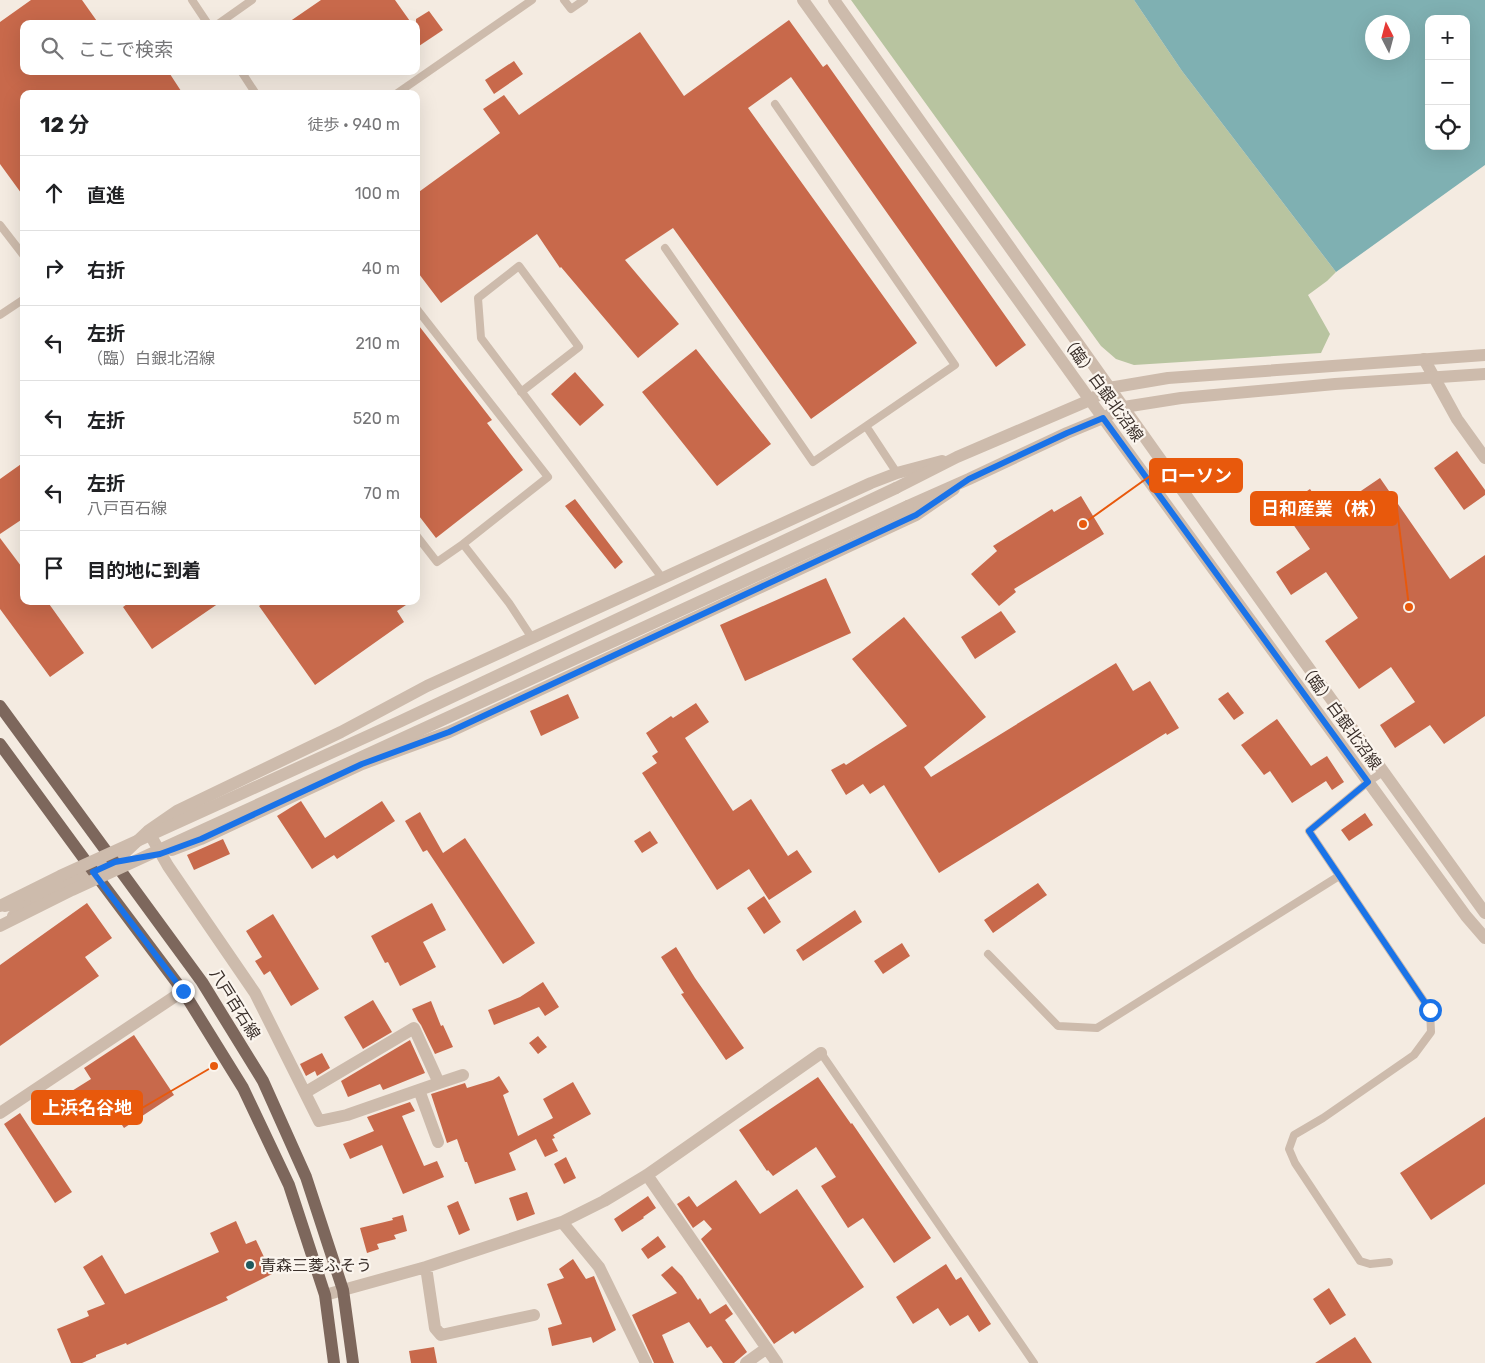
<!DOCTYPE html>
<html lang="ja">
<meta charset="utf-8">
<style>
body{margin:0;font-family:Rubik,"Noto Sans JP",sans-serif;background:#f6f6f6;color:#202124}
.controls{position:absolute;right:15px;top:15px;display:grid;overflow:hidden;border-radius:10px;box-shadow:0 5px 20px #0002}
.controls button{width:45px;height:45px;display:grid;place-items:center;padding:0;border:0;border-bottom:1px solid #e0e0e0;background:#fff;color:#202124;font:25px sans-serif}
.compass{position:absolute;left:1365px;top:15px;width:45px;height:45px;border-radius:50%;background:#fff;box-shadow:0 5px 20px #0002;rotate:354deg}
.stop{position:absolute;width:15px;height:15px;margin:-11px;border:4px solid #1a73e8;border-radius:50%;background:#fff}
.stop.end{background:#1a73e8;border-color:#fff;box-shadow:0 1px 5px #0008}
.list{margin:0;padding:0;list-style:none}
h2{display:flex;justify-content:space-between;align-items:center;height:65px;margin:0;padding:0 20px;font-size:21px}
h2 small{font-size:16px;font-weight:400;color:#757577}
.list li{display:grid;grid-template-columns:32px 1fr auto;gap:15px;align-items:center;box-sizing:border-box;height:75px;padding:0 20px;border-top:1px solid #e0e0e0}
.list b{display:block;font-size:19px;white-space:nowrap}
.list p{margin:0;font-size:16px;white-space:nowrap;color:#757577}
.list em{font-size:16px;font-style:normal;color:#757577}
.icon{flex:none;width:28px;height:28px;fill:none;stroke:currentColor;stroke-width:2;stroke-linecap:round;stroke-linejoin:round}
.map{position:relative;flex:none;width:1485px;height:1363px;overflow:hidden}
.search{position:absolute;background:#fff;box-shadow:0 5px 20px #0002;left:20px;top:20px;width:400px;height:55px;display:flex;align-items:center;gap:12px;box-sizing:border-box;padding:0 18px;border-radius:10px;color:#757577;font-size:19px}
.panel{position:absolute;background:#fff;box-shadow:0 5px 20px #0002;left:20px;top:90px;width:400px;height:515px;border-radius:10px}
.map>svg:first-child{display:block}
.green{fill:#b8c4a0}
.water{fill:#7fb0b2;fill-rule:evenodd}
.building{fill:#c8694b}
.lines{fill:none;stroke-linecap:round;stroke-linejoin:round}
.service{stroke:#cdbbac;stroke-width:8}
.minor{stroke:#cdbbac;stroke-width:12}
.tertiary{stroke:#cdbbac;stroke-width:12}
.primary{stroke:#7d675c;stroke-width:12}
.tertiary-bridge{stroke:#cdbbac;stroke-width:12}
.route{stroke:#1a73e8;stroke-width:6}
.poi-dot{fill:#1f5a5e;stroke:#fbf5ee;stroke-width:2}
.labels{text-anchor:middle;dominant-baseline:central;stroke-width:4.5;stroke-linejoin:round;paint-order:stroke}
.street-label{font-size:16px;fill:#3b302b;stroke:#fbf5ee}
.poi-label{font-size:16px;fill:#3b302b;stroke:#fbf5ee;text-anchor:start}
.leader{fill:none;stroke:#e8590c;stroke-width:2}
.callout-dot{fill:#e8590c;stroke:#fbf5ee;stroke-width:2}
.callout{fill:#e8590c;stroke:#e8590c;stroke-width:2}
.callout-label{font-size:18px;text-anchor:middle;font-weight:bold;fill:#fff}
</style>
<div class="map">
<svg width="1485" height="1363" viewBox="0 0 1485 1363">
<rect width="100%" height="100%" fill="#f4ebe1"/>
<path class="green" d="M851,0H1134L1182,71L1336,272L1327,281L1308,295L1330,334L1321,353L1134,365L1116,359L1101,346Z"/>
<path class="water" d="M1134,0H1485V165L1336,272L1182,71ZM1429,19H1466V146H1429ZM1372,22H1402V52H1372Z"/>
<path class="building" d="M31,0H82L99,24H24V71H168L183,94H24V197L0,164V22Z
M321,0H395L412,24H286Z
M429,11L443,30L416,48V19Z
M789,20L823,67L827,64L1026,345L996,367L791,77L748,108L917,343L811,419L673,228L625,260L679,324L638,358L561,267L560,268L537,234L441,303L416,270V194L500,133L483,109L504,95L519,115L640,32L684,96Z
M514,61L523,74L494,94L485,80Z
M416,322L492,420L487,423L523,470L436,538L416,512Z
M696,349L771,444L717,486L642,392Z
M575,372L604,405L580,426L551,394Z
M1457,451L1485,490V495L1464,510L1434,468Z
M24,462V518L0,534V479Z
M1380,478L1450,579L1485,555V716L1444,744L1430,725L1395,748L1380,725L1415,702L1391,667L1359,689L1325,641L1358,618L1326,572L1291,595L1276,572L1310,549L1282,508L1310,489L1327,514Z
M1081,496L1104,534L1014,589L1016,592L999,606L971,574L997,551L993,546L1052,509L1054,512Z
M575,499L623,562L615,569L565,506Z
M0,538L24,570V601H47L84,653L50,677L0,609Z
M826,578L851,633L745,681L720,625Z
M131,601H222L152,649L123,607Z
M266,601H412L397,611L404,622L315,685L259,606Z
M1001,611L1016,632L975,659L961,637Z
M904,617L986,717L924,767L931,777L1116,663L1133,691L1150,681L1179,728L1167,735L1166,733L939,873L884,785L870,794L863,784L846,795L831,770L844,763L846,765L907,726L852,659Z
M1228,692L1244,713L1234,720L1218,699Z
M568,694L579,718L541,736L530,711Z
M696,703L709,722L685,738L733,811L751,799L788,856L797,850L812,872L769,900L749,869L717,890L642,773L657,763L652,756L658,752L646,733L671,716L673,718Z
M1277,719L1311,766L1327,756L1344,782L1332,790L1326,781L1292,803L1270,771L1264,775L1241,745Z
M301,801L325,838L382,801L395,821L337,859L334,855L312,869L277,816Z
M420,812L443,853L465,838L535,943L503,964L427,850L423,852L405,821Z
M1365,813L1373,825L1349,841L1341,830Z
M650,831L658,843L642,853L634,841Z
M223,839L230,854L194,870L187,855Z
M1038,883L1047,895L993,933L984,920Z
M764,896L781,922L764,934L747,908Z
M87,903L112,938L85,957L99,976L0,1046V965Z
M432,903L446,930L423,942L436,967L400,986L388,962L385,963L371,936Z
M855,910L862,922L803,961L796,950Z
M273,914L319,989L291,1006L270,971L264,975L255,961L262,957L246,931Z
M902,943L910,956L883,974L874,961Z
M676,947L695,978L744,1048L726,1060L681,994L684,993L661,957Z
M543,982L559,1007L545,1016L539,1007L494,1025L488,1010L520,997Z
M373,1000L392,1032L363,1049L344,1017Z
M431,1001L441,1026L443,1025L453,1047L435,1054L421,1025L418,1021L412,1009Z
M134,1035L174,1095L124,1128L100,1092L60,1118L51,1104L91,1079L84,1068Z
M538,1036L547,1047L538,1054L529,1043Z
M410,1040L425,1073L383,1090L380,1084L348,1097L341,1081Z
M322,1053L330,1068L317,1076L315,1071L306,1076L300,1064Z
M499,1076L509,1092L503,1095L518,1136L553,1118L543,1099L573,1082L591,1114L553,1135L555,1138L552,1139L558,1151L545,1157L536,1139L509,1153L516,1170L475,1184L467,1162H465L457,1139L447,1143L431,1094L465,1083L467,1088L493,1080Z
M818,1077L851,1124L852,1123L931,1238L894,1263L863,1218L848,1228L821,1186L836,1177L816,1147L773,1176L768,1170L767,1171L739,1130Z
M410,1102L415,1111L402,1116L424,1166L437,1161L444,1177L403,1194L382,1145L350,1159L343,1144L374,1131L367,1117Z
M20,1113L72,1192L55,1203L4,1124Z
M1485,1117V1184L1431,1220L1400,1173Z
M566,1157L576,1178L564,1184L554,1164Z
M736,1180L760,1214L797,1189L864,1287L795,1334L793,1331L774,1344L701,1239L712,1229L704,1220L693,1228L677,1204L689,1196L697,1207Z
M527,1192L535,1214L517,1221L509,1198Z
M648,1196L656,1208L643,1217L644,1218L622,1232L614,1219Z
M458,1201L470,1230L459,1235L447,1206Z
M403,1215L407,1231L394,1235L396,1239L377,1244L379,1249L367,1253L360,1228L393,1220L392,1218Z
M236,1221L246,1244L256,1240L272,1274L226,1297L228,1300L127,1345L126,1343L96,1355V1357L82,1363H71L57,1329L89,1316L87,1311L105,1304L83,1267L102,1255L125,1294L219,1252L210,1233Z
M658,1236L666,1247L648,1259L641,1249Z
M573,1259L586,1279L594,1276L616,1330L593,1343L591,1337L552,1346L548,1328L562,1324L547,1284L564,1278L559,1269Z
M946,1264L956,1280L961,1277L991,1324L979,1332L968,1315L950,1326L938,1308L913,1324L896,1297Z
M672,1266L682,1276L698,1300L700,1298L710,1314L726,1304L733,1314L725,1320L747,1352L734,1363H723L711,1346L707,1348L689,1322L662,1335L674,1363H654L632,1315L677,1293L661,1275Z
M1329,1288L1346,1315L1330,1325L1313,1299Z
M1355,1337L1372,1363H1315Z
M434,1347L437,1363H411L409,1351Z"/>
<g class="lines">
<path class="service" d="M192,0L208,24
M564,0L571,9L584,0
M218,24L252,0
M241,71L256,94
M396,94L532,0
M775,104L955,365L866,426L897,473
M0,225L24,256
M665,248L813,462L866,426
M416,308L548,477L463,544L437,562L416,535
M0,315L24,299
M521,392L579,347L519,266L478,298L481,338L663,579
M463,544L509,603L532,638
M1383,772L1368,782L1309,831L1430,1010L1431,1032L1414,1055L1323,1118L1294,1135L1289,1149L1295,1163L1360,1261L1370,1264L1389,1262
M988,954L1058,1026L1097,1028L1339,876
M821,1053L1034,1363"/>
<path class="minor" d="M1424,359L1457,419L1485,458
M148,831L168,866L255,993L319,1121L347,1115L439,1083L414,1028L306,1092
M172,850L201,839L362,764L449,732L916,515L954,489
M115,862L148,831L177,811L341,732L427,686L871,483L897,473L942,461
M5,906L36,899L13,916
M439,1083L463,1075
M419,1090L438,1142
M0,1113L183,991
M647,1175L777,1363
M562,1222L599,1267L646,1363
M426,1267L435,1328L441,1335L534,1315
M325,1295L426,1267L562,1222L604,1201L647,1175L821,1053
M746,1363L767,1348"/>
<path class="tertiary" d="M803,0L1090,400L1466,916L1485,938
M834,0L1298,653L1485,913
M896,488L957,457L1090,400L1109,388L1168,378L1485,355
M908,506L969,479L1067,433L1103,418L1124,407L1181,398L1335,384L1485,374
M36,899L115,862"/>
<path class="primary" d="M0,706L202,982L263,1081L306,1177L343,1290L353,1363
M0,744L93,871L183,991L243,1088L289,1185L325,1295L334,1363"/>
<path class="tertiary-bridge" d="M0,906L60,876L401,721L896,488
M0,926L72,890L908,506"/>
</g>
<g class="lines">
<path class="route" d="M183,991L93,872L115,862L160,854L201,839L362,764L449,732L916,515L969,479L1067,433L1103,418L1368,782L1309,831L1430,1010"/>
</g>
<circle class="poi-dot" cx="250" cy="1265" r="5"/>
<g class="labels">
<g class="street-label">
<text transform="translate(1102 388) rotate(54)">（臨）白銀北沼線</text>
<text transform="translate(1340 716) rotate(54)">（臨）白銀北沼線</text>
<text transform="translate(235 1004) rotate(58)">八戸百石線</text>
</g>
<g class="poi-label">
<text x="260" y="1265">青森三菱ふそう</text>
</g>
</g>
<path class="leader" d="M1083 524L1150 476M1409 607L1397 509M214 1066L142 1108"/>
<g class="callout-dot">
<circle cx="1083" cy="524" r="5"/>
<circle cx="1409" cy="607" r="5"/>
<circle cx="214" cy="1066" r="5"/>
</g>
<g class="callout">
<rect x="1150" y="459" width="92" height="33" rx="5"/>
<rect x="1251" y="492" width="146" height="33" rx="5"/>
<rect x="32" y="1091" width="110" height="33" rx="5"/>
</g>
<g class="callout-label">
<text x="1196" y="482">ローソン</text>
<text x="1324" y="515">日和産業（株）</text>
<text x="87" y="1114">上浜名谷地</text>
</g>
</svg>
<div class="controls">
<button>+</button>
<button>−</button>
<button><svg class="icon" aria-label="locate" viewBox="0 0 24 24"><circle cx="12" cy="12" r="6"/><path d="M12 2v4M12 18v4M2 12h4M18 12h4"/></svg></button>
</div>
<svg class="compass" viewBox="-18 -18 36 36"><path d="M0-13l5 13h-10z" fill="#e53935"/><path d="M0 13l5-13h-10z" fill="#757577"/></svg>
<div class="stop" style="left:1430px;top:1010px"></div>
<div class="stop end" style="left:183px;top:991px"></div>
<div class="search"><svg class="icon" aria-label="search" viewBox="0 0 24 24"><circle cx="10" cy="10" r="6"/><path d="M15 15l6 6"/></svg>ここで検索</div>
<section class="panel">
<h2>12 分<small>徒歩 · 940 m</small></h2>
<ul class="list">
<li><svg class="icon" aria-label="ahead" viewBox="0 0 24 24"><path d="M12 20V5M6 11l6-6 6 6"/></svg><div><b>直進</b></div><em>100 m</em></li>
<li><svg class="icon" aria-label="right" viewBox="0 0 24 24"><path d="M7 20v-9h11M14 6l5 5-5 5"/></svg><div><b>右折</b></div><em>40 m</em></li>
<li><svg class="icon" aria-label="left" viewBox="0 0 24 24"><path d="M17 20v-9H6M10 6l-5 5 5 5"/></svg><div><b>左折</b><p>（臨）白銀北沼線</p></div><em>210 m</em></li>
<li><svg class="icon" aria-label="left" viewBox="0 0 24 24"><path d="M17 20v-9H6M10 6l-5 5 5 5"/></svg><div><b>左折</b></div><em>520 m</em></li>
<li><svg class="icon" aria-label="left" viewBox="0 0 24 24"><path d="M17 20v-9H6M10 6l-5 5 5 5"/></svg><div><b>左折</b><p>八戸百石線</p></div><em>70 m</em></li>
<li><svg class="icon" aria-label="arrive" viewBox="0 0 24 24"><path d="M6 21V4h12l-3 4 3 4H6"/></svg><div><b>目的地に到着</b></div></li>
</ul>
</section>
</div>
